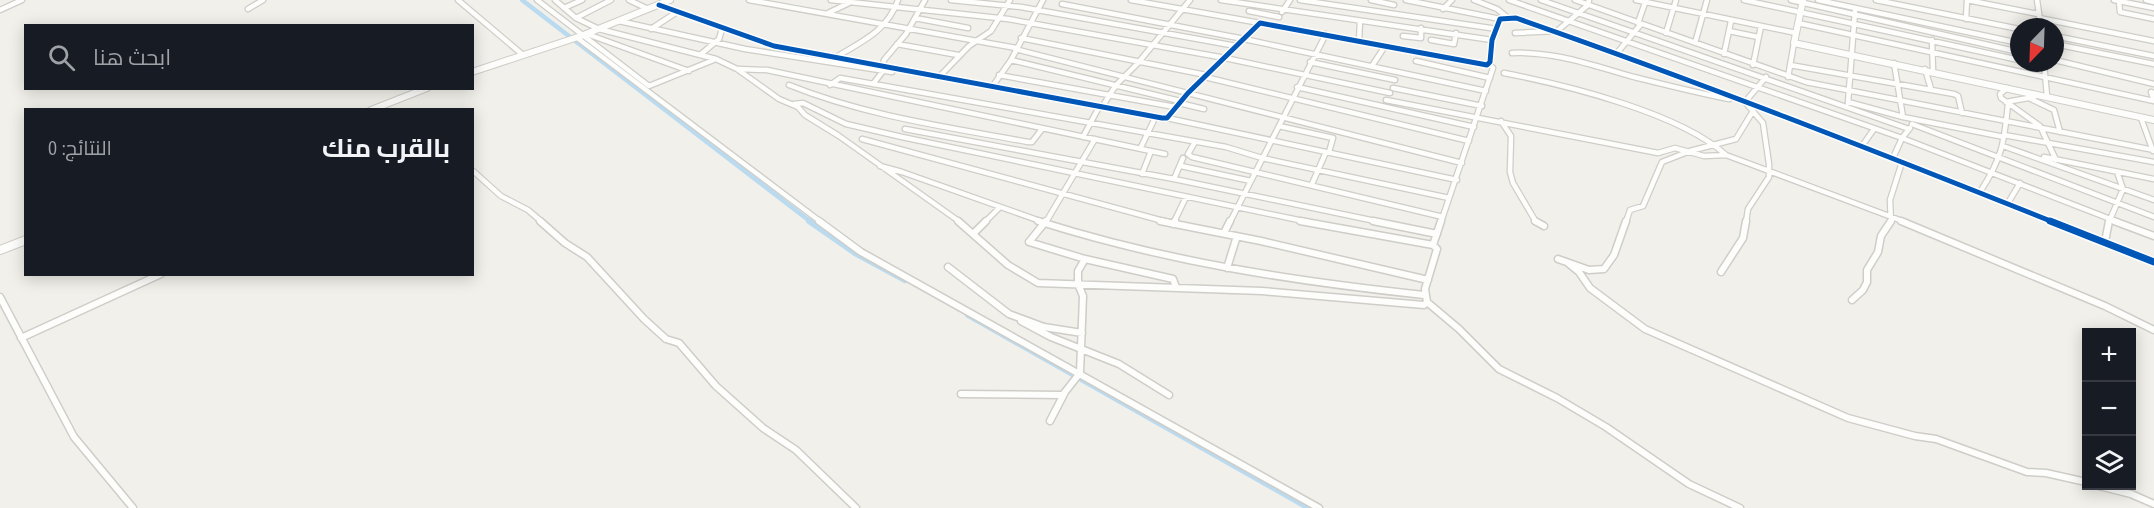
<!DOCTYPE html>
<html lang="ar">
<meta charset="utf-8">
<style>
body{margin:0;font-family:"PT Sans Narrow",Cairo,sans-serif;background:#242831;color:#f1f3f6;direction:rtl}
.controls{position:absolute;right:18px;bottom:18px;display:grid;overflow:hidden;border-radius:0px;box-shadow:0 3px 15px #0003}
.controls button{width:54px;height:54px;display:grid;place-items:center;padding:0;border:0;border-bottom:2px solid #363941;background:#171b24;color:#f1f3f6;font:30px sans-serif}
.compass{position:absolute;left:2010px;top:18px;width:54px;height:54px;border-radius:50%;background:#171b24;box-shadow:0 3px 15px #0003;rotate:203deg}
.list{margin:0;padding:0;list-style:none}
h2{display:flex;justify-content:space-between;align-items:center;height:78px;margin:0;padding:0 24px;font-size:26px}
h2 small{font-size:20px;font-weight:400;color:#9ea1a6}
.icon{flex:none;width:33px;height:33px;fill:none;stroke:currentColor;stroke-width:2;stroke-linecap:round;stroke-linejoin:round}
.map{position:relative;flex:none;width:2154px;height:508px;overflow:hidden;direction:ltr}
.search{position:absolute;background:#171b24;box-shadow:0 3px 15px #0003;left:24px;top:24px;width:450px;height:66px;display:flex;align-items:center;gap:15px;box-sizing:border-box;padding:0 21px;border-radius:0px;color:#9ea1a6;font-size:22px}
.panel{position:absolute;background:#171b24;box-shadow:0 3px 15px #0003;left:24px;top:108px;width:450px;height:168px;border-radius:0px;direction:rtl}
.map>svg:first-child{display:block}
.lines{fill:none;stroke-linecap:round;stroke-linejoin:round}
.canal-far1{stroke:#badaf0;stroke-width:4.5}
.canal{stroke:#badaf0;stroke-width:6}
.minor-far1-casing{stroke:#cfcdc8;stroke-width:7}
.minor-casing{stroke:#cfcdc8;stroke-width:9}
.tertiary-far1-casing{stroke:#cfcdc8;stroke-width:8}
.tertiary-casing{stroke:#cfcdc8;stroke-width:10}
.minor-far1{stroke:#fdfdfc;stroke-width:4.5}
.minor{stroke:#fdfdfc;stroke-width:6}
.tertiary-far1{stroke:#fdfdfc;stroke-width:6}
.tertiary{stroke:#fdfdfc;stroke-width:8}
.cycleway-far1-casing{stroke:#fff;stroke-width:8}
.cycleway-casing{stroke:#fff;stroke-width:10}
.cycleway-far1{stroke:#0057b8;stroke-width:5}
.cycleway{stroke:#0057b8;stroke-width:7}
</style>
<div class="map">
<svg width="2154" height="508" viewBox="0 0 2154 508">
<rect width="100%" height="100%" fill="#f1f0ea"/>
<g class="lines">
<path class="canal-far1" d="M522,0L811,222"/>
<path class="canal" d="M809,221L855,253L905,280
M968,315L1309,508"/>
<defs>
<path id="minor-far1" d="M458,0L523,55
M537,0L649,86L716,59
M555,0L576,18L599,29L716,59L737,69L779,99L798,107L805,115L839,136L960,222
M629,0L648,9
M749,0L1016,48
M831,0L1008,19L1225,58L1390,93
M951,0L1021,7L1236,46
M1131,0L1260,23
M1221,0L1492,40
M1300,0L1497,29
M1371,0L1394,5
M1406,0L1500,19
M1474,0L1497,9L1507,17
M1509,0L1902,138
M1541,0L1909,129
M1575,0L1806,82L2154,150
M1636,0L1796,33
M1744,0L2019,60
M1791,0L2019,52
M1818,0L2019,43
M1876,0L2019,29
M1967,0L2038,14
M2037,0L2041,27
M2114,0L2154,8
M2146,0L2154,2
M2119,1L2120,12L2154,19
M1062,4L1244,39L1486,91
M659,5L774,46L1162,118H1167L1188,93L1260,23L1487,65L1490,62L1492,40L1500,19L1516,18C1697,81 1875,151 2053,222
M564,8L582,0
M248,9L263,0
M1443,9L1452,0
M0,10L22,0
M1249,11L1279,17
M1282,12L1290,0
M828,13L849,3
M576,18L611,0
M915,18L968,28
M2039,18L2154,41
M1966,19L1967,0
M619,21L745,49L892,72
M1638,23L1646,0
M1798,23L2154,101
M651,29L677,12
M1729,31L1758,37
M1515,33L1557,31L1588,5L1589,0
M1666,33L1676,0
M587,34L689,71
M1403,36L1421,38V28
M2055,36L2154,56
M576,37L821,222
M1021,38L1206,75
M1431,40L1454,44L1456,33
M1932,40L1933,71
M1359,41L1360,21
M1695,43L1707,0
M897,44L958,55
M2055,44L2154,64
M1015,49L1462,163
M1512,53C1555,51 1594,66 1634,77C1666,85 1697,93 1729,99
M1617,53L1641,24
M1724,54L1731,21
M700,55L719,39L722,29
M836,57C863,41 887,31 898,0
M1011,60L1180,101
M2055,60L2154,84
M1416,61L1490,78
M1310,62L1395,80
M1894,63L1903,117
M2030,63L2044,66
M2044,63L2047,96
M1753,65L1761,26
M1790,65L1954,94L1958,96L1962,113
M1372,66L1385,46
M882,67L884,60L906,34L925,0
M738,69L767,70L1165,154
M1925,69L1931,89
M1504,73C1566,85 1680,113 1726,155
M999,75L1175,107
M939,77L969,46L991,31L1010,0
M1205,77L1469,141
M1788,77L1794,43
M873,84L883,71
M789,85C866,116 947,127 1028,142H1032L1042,129
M830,85L840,78L1226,147L1262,158L1449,198
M992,87L1011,60L1043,0
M1297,87L1474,127
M1393,88L1482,106
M2007,88L2000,94L2001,98L2040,126L2056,160
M2154,93L2151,92L2154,101
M2031,99L2054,110L2060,132
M1386,100L1658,153L1675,148L1704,156L1726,155L1905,222
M1848,102L1903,117L2004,137
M2006,102L2034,97
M1179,103L1204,109
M1848,103L1855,11
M794,104L803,103L846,124L902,137L1308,222
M1102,107L1116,85L1138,63L1190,0
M1167,118L1457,180
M2141,118L2153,151
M1501,121L1511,136L1510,172L1513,183L1536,222
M1912,124L2154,217
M1279,126L1333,138L1329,152
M905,129L1174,179L1380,222
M2004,135L2154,162
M1083,137L1099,107
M1902,138L2118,222
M862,139L1167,222
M1195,142L1188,154L1192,157L1443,217
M1862,146L1874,129
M2003,146L2154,200
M1141,147L1155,118
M2044,157L2154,179
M1893,158L1902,138L1910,128
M880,166L902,172L1043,222
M1181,166L1251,181
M472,170L501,196L528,210L542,222
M1142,174L1151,151
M1174,179L1183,158
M1312,184L1326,152
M1980,192C2002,158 2004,144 2008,104
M2008,203L2020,183
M985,222L999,208
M1046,222L1095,139
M1174,222L1186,197
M1230,222L1326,34
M1441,222L1493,68L1489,64
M1626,222L1630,210L1643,206L1662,162L1690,151L1736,139L1753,111
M1746,222L1748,209L1769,177V164L1763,123L1745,102L1766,77
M1891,222L1890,200L1902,162
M2109,222L2123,189L2117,172"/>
<path id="minor" d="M540,221L565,243L587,257L644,319L666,339L679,343L716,386L763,428L796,450L856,508
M819,221L861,252L1319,508
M958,221L1008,265L1038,283L1262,291L1424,305L1427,302L1425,289L1437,249L1433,245L1441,221
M1038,221C1164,261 1292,281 1424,295
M1046,221L1029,242L1085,259L1173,279L1176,287
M1160,221L1261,241L1428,280
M1300,221L1433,245
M1373,221L1437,234
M1535,221L1544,226
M1901,221L2105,306L2154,330
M2050,221L2154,262
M2114,221L2154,236
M1173,224L1175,221
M974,233L986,221
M1224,233L1230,221
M2105,242L2109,221
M1558,259L1589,270L1604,269L1614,255L1626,221
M1568,263L1579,272L1590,288L1645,329L1848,418L1915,436L1936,439L2027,472L2046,473L2086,482
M948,267L1009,314L1044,327L1082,333
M1227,268L1237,236
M1721,272L1743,238L1746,221
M0,297L74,437L133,508
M1852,300L1863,290L1867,282V270L1878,252L1881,236L1891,221
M1427,302L1459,329L1499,369L1557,398L1606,427L1689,484L1740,508
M1021,321L1051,337L1119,364L1169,395
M21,338L161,274
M961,394L1063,395
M1050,421L1065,392L1080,373L1083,296L1078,284V271L1085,259
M2099,486L2131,494L2154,504"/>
<path id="tertiary-far1" d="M1803,0L1794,43L2154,120
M472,72L581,36L670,0
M371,110L427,88"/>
<path id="tertiary" d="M0,250L26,240"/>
</defs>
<use href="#minor-far1" class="minor-far1-casing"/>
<use href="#minor" class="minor-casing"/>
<use href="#tertiary-far1" class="tertiary-far1-casing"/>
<use href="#tertiary" class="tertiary-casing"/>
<use href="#minor-far1" class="minor-far1"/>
<use href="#minor" class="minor"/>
<use href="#tertiary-far1" class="tertiary-far1"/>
<use href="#tertiary" class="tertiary"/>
<defs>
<path id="cycleway-far1" d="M659,5L774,46L1162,118H1167L1188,93L1260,23L1487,65L1490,62L1492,40L1500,19L1516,18C1697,81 1875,151 2053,222"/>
<path id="cycleway" d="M2050,221L2154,262"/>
</defs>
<use href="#cycleway-far1" class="cycleway-far1-casing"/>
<use href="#cycleway" class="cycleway-casing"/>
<use href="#cycleway-far1" class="cycleway-far1"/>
<use href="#cycleway" class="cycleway"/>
</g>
</svg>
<div class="controls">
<button>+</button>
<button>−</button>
<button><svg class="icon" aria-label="layers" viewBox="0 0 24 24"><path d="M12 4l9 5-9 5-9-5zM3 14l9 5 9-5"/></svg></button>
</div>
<svg class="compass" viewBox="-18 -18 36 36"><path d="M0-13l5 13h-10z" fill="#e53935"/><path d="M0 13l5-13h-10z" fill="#9ea1a6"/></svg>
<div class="search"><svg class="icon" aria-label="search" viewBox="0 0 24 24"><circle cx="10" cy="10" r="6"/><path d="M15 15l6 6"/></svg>ابحث هنا</div>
<section class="panel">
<h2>بالقرب منك<small>النتائج: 0</small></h2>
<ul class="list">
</ul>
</section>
</div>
